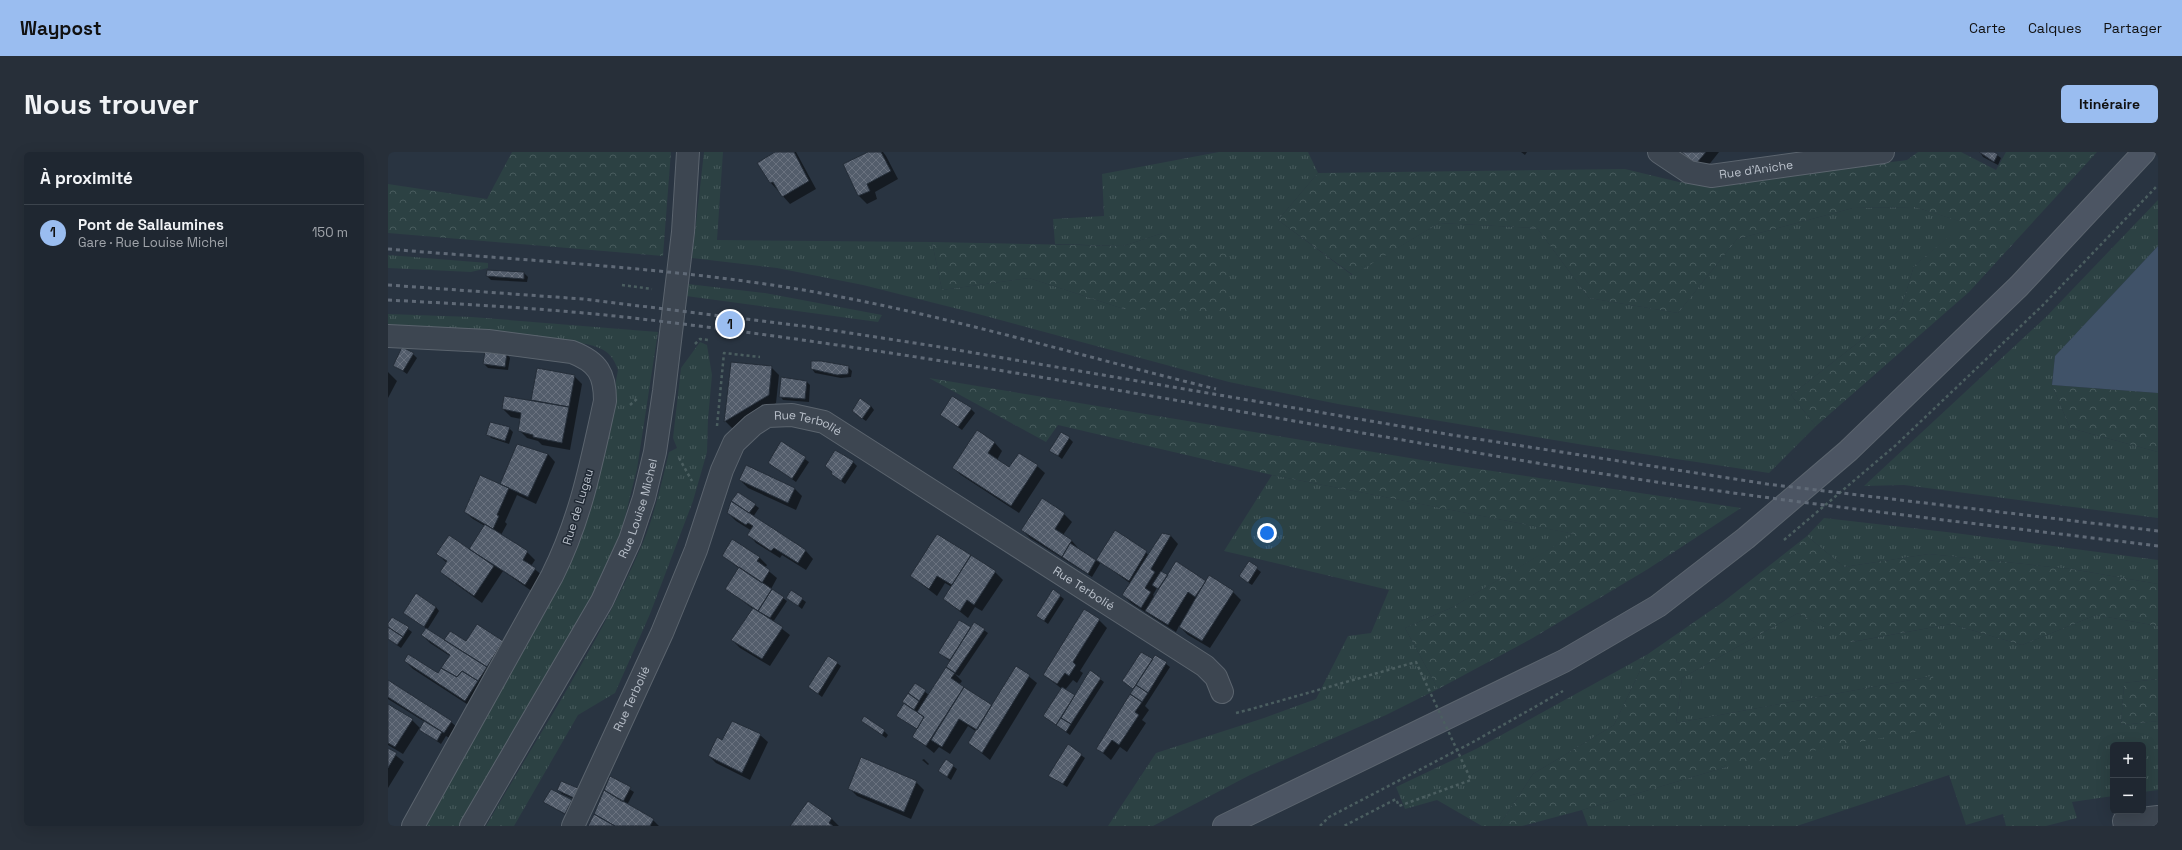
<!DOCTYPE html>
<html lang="fr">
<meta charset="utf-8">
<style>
body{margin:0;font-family:"Space Grotesk",sans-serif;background:#272f39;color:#f1f3f6}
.controls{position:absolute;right:12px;bottom:12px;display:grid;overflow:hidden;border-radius:6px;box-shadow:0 4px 16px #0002}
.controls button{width:36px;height:36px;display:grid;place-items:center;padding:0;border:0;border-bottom:1px solid #3c444d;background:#1f2731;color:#f1f3f6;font:20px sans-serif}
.you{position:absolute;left:879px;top:381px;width:14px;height:14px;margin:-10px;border:3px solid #fff;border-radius:50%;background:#1a73e8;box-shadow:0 0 0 6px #1a73e833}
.badge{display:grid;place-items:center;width:26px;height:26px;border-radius:50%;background:#9abdf0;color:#111;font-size:13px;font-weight:700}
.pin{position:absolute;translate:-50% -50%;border:2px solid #fff;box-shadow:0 1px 4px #0006}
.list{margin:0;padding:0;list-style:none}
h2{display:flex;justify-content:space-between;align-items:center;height:52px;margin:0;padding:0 16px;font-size:17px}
h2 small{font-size:13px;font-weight:400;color:#a1a5ab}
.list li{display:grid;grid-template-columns:26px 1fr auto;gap:12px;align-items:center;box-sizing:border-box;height:56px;padding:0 16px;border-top:1px solid #3c444d}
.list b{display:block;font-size:15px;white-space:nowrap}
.list p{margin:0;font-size:13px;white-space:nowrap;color:#a1a5ab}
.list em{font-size:13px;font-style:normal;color:#a1a5ab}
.map{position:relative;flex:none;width:1770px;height:674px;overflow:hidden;border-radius:6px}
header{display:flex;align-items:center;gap:24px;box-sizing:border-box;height:56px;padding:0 20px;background:#9abdf0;color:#111}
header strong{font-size:19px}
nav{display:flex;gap:22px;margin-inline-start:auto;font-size:14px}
.intro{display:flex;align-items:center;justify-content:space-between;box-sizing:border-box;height:96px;padding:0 24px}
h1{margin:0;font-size:28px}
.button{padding:10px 18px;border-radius:6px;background:#9abdf0;color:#111;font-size:14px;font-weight:700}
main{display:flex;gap:24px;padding:0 24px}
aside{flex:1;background:#1f2731;border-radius:6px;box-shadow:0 4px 16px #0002}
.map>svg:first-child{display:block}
.grass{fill:url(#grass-tufts)}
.forest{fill:url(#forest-crowns)}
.water{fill:#405268}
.shadow{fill:#0007;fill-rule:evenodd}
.building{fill:url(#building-cross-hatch);stroke:#242d38}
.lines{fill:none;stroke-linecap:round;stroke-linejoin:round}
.minor-casing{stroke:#5b646e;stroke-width:24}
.tertiary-casing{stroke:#5b646e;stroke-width:24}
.secondary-casing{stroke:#5b646e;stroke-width:24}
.path{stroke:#4b5e60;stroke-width:2.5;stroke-dasharray:3 3;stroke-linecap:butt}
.minor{stroke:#3d4651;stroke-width:22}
.tertiary{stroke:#3d4651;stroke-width:22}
.secondary{stroke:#4c5563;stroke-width:22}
.rail{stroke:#606a77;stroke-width:3;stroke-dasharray:4 4;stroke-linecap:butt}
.path-bridge{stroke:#4b5e60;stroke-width:2.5;stroke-dasharray:3 3;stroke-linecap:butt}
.labels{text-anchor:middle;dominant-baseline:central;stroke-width:3;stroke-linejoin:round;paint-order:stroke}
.street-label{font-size:12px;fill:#bac1cb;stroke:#222b36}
</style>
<header>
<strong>Waypost</strong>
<nav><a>Carte</a><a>Calques</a><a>Partager</a></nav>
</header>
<div class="intro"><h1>Nous trouver</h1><a class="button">Itinéraire</a></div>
<main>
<aside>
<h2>À proximité<small></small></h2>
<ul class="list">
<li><span class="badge">1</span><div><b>Pont de Sallaumines</b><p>Gare · Rue Louise Michel</p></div><em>150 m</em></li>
</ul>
</aside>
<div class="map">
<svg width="1770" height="674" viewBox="0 0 1770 674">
<defs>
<pattern id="grass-tufts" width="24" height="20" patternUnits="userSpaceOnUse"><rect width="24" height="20" fill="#2c4143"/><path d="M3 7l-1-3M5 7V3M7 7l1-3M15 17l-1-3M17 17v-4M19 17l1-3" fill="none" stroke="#485b5d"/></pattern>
<pattern id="forest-crowns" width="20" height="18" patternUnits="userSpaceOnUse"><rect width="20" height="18" fill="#2c4143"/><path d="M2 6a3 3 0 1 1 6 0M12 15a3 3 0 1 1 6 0" fill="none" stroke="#485b5d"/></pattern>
<pattern id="building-cross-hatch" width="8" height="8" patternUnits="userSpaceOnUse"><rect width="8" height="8" fill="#535d6b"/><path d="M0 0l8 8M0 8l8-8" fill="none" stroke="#6a727f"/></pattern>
</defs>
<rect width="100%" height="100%" fill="#293441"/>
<path class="grass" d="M316,0H335L329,88L544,90L554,138L641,126L736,157L775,81L735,94L667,92L665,67L716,64L714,22L831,0H920L930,21L890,68L964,123L1051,71L1149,76L1201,146L1290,161L1349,87L1465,56L1527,55L1578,71L1526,114L1513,157L1403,243L1428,274L1381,321L1196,293L950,252L841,230L590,162L475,133L389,116L304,106Z
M1770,48V94L1667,204L1664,233L1682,276L1770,300V366L1516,333L1476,334L1659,164Z
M0,103L100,111V116L83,120L0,116Z
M300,132L377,141L494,163L490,170L298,144Z
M0,162L84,165L270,180L249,317L233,381L210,434L72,674H36L157,461L185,406L207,338L230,218C224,200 215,196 198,192L103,182L0,175Z
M312,190L319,193L324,223L320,267L319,300L305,349L262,462L227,541L190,563L126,674H98C152,580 214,488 256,388C267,360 274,329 281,300L289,296L285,286L293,216Z
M884,323L1187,382L1065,455L1017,476L1050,537L998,563L862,623L765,674H720L768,601L876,566L928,547L960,484L983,481L1001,438L836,399Z
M1436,366L1567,381L1770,408V432L1683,417L1541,402L1456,415L1419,384Z
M1410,461L1464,490L1563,472L1634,493L1708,463L1770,474V527L1736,531L1733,573L1770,569V638L1755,640V593H1725V644L1684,650L1689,666L1658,674H1618L1615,662L1578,673L1561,623L1409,674H1200L1194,658L1338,615L1545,524L1288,571L1294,526Z
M1260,502L1226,573L1145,622L1111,674H1094L1049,648L1017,657L1008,635L1088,597Z"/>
<path class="forest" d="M124,0H283L275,104L0,81V32L99,47Z
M1530,0H1573L1608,18L1618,0H1709L1581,140L1428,274L1403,243L1513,157L1526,114L1577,71L1527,55L1465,56L1349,87L1290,161L1201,146L1149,76L1051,71L965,123L890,68L930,21L1237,17L1291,30L1327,33L1519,8Z
M775,81L840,103L838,160L736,157L641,126L554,138L544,90L735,94Z
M541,226L1064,313L1353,356L1260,417L1143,487L1050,537L1017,476L1065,455L1186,382L884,323L670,273L658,290Z
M1664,233L1770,241V300L1682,276Z
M1419,384L1456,415L1541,402L1683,417L1770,432V474L1708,463L1634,493L1563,472L1463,490L1410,461L1294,526L1288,571L1545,524L1553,575L1338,615L1194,658L1134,674H1111L1145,622L1226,573L1260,502L1335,450Z
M1770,527V569L1733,573L1736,531Z"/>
<path class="water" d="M1770,94V241L1664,233L1667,204Z"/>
<path class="shadow" d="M389,0H408L428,37L402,52L383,31L371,11Z
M483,0H495L498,4L510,27L487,40L489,47L479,52L471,44L456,13Z
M1133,0H1139L1137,3Z
M1293,0H1331L1316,19Z
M1592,0H1604L1609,3L1613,6L1610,13L1595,5Z
M136,121L140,125L139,130L103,128L99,124Z
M25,202L29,206L19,222L6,213Z
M119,202L122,206L120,218L100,216L96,212Z
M383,215L391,223L388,251L345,277L337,269Z
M460,215L464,219L463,225L453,226L427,221L424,217Z
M150,217L186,224L194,232L182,298L154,293L150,289L139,286L131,278L133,267L123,265L115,257L144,250Z
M0,220L9,229L0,246Z
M419,230L422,233L421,250L395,248L392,244Z
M483,254L486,258L478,269L469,263Z
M583,257L587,261L574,278L553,263Z
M121,276L125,280L121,292L103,286L100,282Z
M589,280L607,291L614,299L609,308L622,317L649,314L657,321L631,361L573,323L565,316Z
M681,286L685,290L674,307L662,298Z
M394,291L421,310L408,330L381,311Z
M160,302L167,310L148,352L129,343L117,370L119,372L113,383L139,400L147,408L143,414L155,424L145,440L115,419L94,451L61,427L53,420L59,411L49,402L81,398L97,374L85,367L77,360Z
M465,310L469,314L457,332L444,322Z
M352,328L406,336L414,344L408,358L360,336Z
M654,348L676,362L684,370L675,383L684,389L691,397L709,409L728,380L761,403L774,382L783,384L790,392L773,420L779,424L818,430L845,440L853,448L822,496L800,483L791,474L788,480L743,451L735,443L743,432L713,410L704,425L642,386L634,378ZM769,436L771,438L767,445L765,443Z
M367,353L371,356L365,365L418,399L425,407L418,418L394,403L392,406L368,391L361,383L364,379L348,369L340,361Z
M335,404L371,405L379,413L377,416L389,426L383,437L399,449L385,470L402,483L382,514L352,496L344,488L365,457L339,437L352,417Z
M861,411L873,420L864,433L856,428Z
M607,420L615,428L594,459L587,455L580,466L556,447L564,435L557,431L549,444L523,424Z
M665,438L676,447L660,472L649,464Z
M404,440L418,450L414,457L400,446Z
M48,455L51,459L39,478L57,489L115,490L122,497L85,556L25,517L17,509L50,522L62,504L42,491L34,483L39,477L16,461Z
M5,466L24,480L13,496L0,487V474Z
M711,468L719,476L692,519L695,521L689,531L685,528L677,538L687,544L712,527L716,530L682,583L656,564L674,537L656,523Z
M586,471L600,481L571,524L567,522L574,529L571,533L604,554L629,515L649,531L602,608L581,591L589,580L580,574L562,602L551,595L546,601L525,584L529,577L510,564L527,532L541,543L562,509L551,501L583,476Z
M768,504L782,515L757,554L761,558L754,568L758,571L739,600L732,595L723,608L709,596L746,537L735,529L765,508Z
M449,511L453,514L434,545L421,535Z
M0,529L63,570L71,577L64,588L58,584L53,592L31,577L15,602L0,593V553L24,568L33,577L37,570L0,547Z
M474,569L496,579L500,583L498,586Z
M372,583L380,590L362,628L328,611L321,604L335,589Z
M680,594L697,606L679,635L662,624Z
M0,597L16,610L0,636Z
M536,607L541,612L540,613L534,608Z
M558,609L569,617L563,628L551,619Z
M223,626L246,640L239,653L265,668L271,674H201Z
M174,630L192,650L174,642L170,638Z
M528,630L536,638L523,667L469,644L461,636Z
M163,638L187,653L181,665L156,650Z
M421,650L444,667L451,674H403Z"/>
<path class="building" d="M387,0H406L421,29L394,45L385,30L382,31L369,11Z
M480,0H493L503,19L479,32L482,39L470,44L455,12Z
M1293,0H1318L1308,12Z
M1591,0H1606L1610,2L1606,10Z
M99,118L136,120V127L98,124Z
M14,195L26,201L15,219L5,214Z
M97,199L119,201L117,215L95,212Z
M423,209H433L461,214L460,222L449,223L423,217Z
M343,210L384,214L381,243L336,270Z
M149,216L187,223L181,255L143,248Z
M393,225L419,229L417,247L391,245Z
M116,244L181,255L174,291L145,285V283L130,279L133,261L114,257Z
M564,244L584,256L570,275L552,263Z
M472,246L483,254L474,267L464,259Z
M102,270L122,275L117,289L98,283Z
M589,278L607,290L600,301L621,315L631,301L650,313L623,354L564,316Z
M673,280L682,285L670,304L661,299Z
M393,289L418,305L404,327L380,311Z
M129,292L160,302L140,345L112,332Z
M447,298L466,309L453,329L443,322L444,320L437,314Z
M358,313L407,336L400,351L351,328Z
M92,323L121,336L109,363L111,364L105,377L76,360Z
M350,340L368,352L361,361L343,349Z
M654,346L677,361L667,377L684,388L674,405L633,378Z
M343,349L418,398L410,411L386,396L383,399L359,383L365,374L360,371L358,373L339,361Z
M97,372L140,399L135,408L148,416L137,433L81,397Z
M727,378L759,399L741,429L708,408Z
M774,381L783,383L763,417L767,420L757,436L763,440L753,456L734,443Z
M549,382L583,403L564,433L549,424L541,437L522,424Z
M61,383L106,414L86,444L52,420L59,409L48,402Z
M344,387L372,405L369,409L382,418L374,431L334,404Z
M682,391L708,408L700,422L674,405Z
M583,403L608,419L586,453L579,448L572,459L555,447Z
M788,409L818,429L807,445L800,440L780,473L757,459Z
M861,409L870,415L860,431L851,424Z
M351,415L384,437L370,459L337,437Z
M773,419L780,423L770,437L764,433Z
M821,423L846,439L814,489L791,475Z
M384,437L396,445L382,466L370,459Z
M665,437L673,443L656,469L648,464Z
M403,438L415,446L410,454L398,446Z
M28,441L48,455L36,475L15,461Z
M365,456L395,475L374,507L343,488Z
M696,457L712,467L685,510L688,513L681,524L677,521L669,532L655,523Z
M4,465L21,475L15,485L0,475V471Z
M571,468L583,475L562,508L550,501Z
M586,470L597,477L567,521L558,515Z
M89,472L115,489L99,515L56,488L62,479L78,489Z
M0,475L15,485L9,493L0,487Z
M38,476L99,515L90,529L74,519L69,525L53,516L62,503L33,483Z
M753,500L765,507L745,537L734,529Z
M20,502L50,521L53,516L69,525L74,519L90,529L77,549L16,509Z
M767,503L779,510L760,541L748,533Z
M440,504L450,510L430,542L420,535Z
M628,514L642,523L594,601L580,591Z
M558,515L567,521L563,526L576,535L538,594L524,585L536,565L529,560Z
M702,518L713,526L683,572L673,566Z
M0,528L64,569L56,581L0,545Z
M527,531L538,538L531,549L520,541Z
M748,533L760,541L754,550L742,542Z
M576,535L604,553L589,578L571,567L554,595L543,588Z
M674,535L687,543L668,573L655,564Z
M520,541L531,549L526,558L514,550Z
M742,542L754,550L747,560L751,563L731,593L724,588L715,601L708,597Z
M516,551L536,565L529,577L508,564Z
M0,552L25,567L7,595L0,591Z
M476,564L497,578L494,583L473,569Z
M673,566L683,572L678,580L668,573Z
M36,569L54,580L49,589L31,578Z
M344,569L373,582L354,621L320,604L329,585L334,588Z
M680,592L694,602L675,632L660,624Z
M0,596L9,601L0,616Z
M473,605L529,629L516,660L460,637Z
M558,607L566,613L559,625L550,619Z
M222,624L243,635L235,650L216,638Z
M173,629L192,637L188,647L169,638Z
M163,637L184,648L177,662L155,650Z
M216,638L266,667L262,674H227L206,662Z
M420,649L444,666L441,671L445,674H402Z
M206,662L227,674H200Z"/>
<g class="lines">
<defs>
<g id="minor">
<path id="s1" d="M1271,0L1301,20L1323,24L1495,0"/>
<path d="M0,184L100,189L184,200C210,210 217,222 217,249C203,312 193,366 164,424L25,674"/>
<path id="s2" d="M185,674L274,481L308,398L334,318L346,291L365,273L379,264L404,263L436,270L817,514L828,525L834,540"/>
<path d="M1737,674L1736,669L1770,665"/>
</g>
<g id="tertiary">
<path id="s3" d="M83,674L214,449L242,388L256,346L267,300L276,239L295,80L300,0"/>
</g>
<path id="secondary" d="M836,674L1176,509L1270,454L1358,386L1460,299L1631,134L1756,0"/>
</defs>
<use href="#minor" class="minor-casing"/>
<use href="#tertiary" class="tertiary-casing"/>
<use href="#secondary" class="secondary-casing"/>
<path class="path" d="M234,133L264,137
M307,192L312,187L320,188
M242,253L250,246
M329,274L336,201L372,205
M291,306L304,329
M1396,388L1508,293L1655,153L1770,33
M848,561L860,558
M932,674L941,665L1085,590L1175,539"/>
<use href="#minor" class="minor"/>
<use href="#tertiary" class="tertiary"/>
<use href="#secondary" class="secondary"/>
<path class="rail" d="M0,97C140,109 282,115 421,139C558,163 692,204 828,237
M0,133L195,147L423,175L546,194L1064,283L1379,332L1770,379
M0,148C93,153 186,158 278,170C584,207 887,268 1191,318C1383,349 1577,370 1770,394"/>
<path class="path-bridge" d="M860,558L1028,510L1083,628L1011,654L1008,647L956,674"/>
</g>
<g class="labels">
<g class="street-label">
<text stroke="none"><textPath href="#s1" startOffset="104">Rue d'Aniche</textPath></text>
<text stroke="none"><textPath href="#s2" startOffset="501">Rue Terbolié</textPath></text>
<text transform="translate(190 355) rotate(-73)">Rue de Lugau</text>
<text stroke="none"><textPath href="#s3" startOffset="360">Rue Louise Michel</textPath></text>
<text stroke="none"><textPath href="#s2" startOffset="825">Rue Terbolié</textPath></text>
<text stroke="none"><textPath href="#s2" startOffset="140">Rue Terbolié</textPath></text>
</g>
</g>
</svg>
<div class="controls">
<button>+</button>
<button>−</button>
</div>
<div class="you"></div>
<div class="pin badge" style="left:342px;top:172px">1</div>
</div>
</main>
